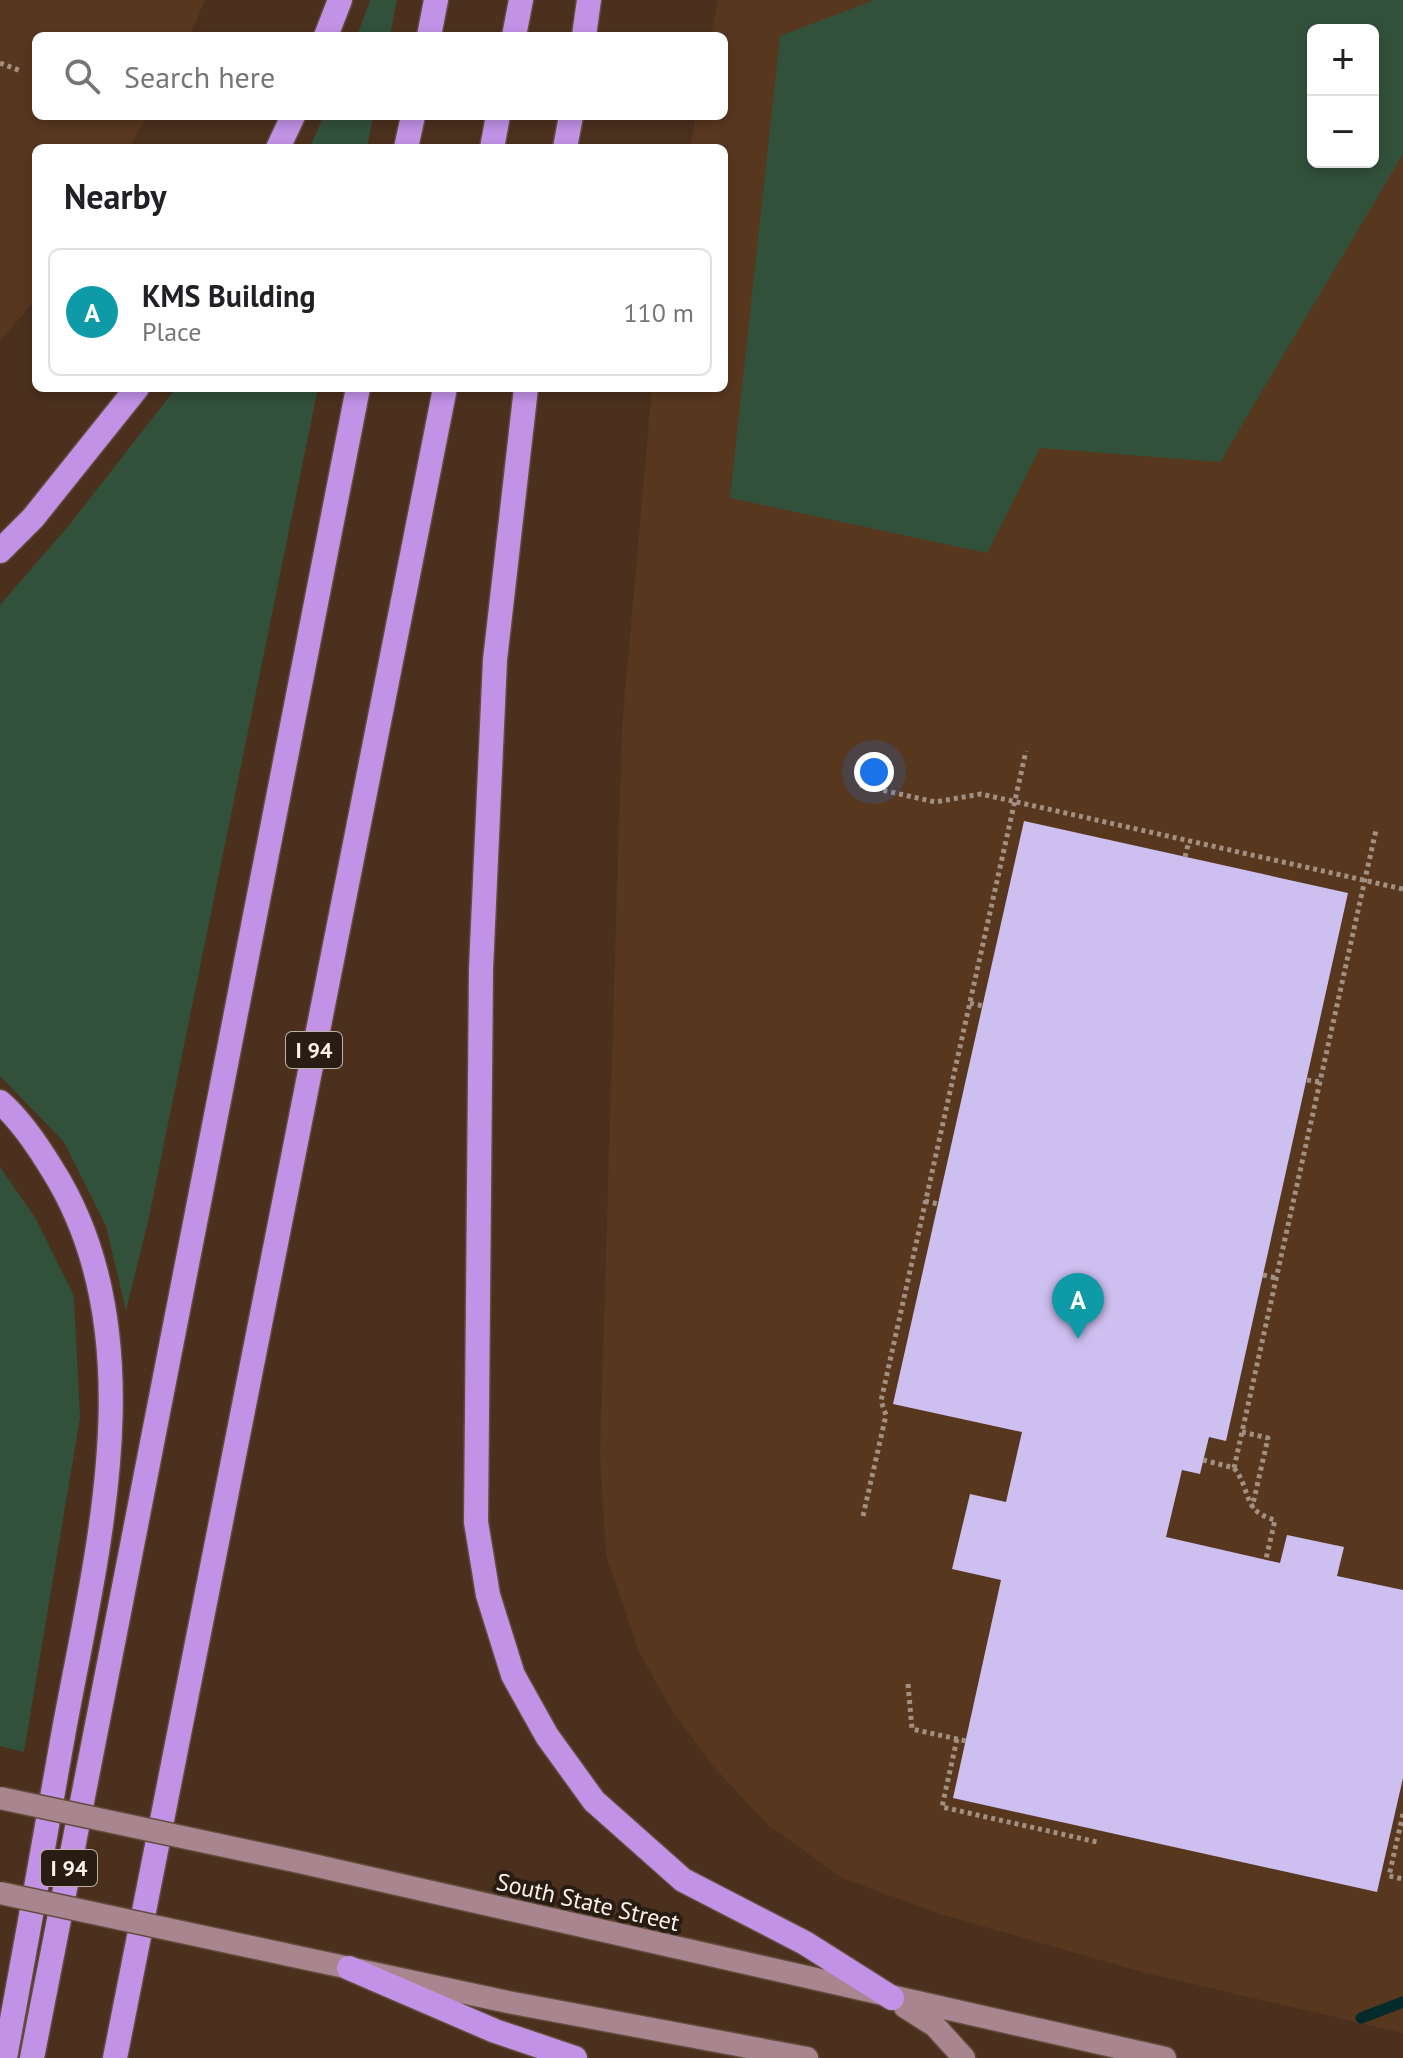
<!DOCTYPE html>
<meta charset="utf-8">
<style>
body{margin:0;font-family:"PT Sans",sans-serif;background:#f2f2f2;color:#202124}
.controls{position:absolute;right:24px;top:24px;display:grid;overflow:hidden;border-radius:12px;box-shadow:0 4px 12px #0003}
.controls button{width:72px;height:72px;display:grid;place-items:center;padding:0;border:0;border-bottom:2px solid #e0e0e0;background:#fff;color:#202124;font:40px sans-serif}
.you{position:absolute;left:874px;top:772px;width:28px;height:28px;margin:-20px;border:6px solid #fff;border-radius:50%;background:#1a73e8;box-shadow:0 0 0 12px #1a73e833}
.badge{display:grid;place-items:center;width:52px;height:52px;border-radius:50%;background:#ea580c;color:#fff;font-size:26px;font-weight:700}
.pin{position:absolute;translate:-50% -66px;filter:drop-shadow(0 2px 4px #0008)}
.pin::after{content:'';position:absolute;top:42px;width:28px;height:24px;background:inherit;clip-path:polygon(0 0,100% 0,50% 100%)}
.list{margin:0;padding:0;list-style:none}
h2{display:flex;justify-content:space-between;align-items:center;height:104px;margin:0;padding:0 32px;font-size:34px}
h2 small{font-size:26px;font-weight:400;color:#757577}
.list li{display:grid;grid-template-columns:52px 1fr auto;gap:24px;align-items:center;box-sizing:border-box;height:128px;margin:0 16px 16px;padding:0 16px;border:2px solid #e0e0e0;border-radius:12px}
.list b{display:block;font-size:30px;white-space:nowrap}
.list p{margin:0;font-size:26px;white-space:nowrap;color:#757577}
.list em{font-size:26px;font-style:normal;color:#757577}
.icon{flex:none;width:44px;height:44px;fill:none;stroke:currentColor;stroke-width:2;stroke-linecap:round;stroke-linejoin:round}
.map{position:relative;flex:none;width:1403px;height:2058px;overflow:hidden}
.search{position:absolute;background:#fff;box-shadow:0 4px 12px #0003;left:32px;top:32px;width:696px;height:88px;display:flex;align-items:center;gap:20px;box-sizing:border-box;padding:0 28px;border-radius:12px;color:#757577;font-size:30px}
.panel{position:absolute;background:#fff;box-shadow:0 4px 12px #0003;left:32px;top:144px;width:696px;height:248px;border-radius:12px}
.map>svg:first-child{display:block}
.built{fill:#58371f;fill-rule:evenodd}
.green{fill:#32513a;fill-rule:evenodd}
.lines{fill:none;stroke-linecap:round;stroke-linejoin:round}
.stream{stroke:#032b2c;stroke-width:11}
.building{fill:#cdbff0}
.secondary-casing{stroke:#614c3c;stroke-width:25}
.motorway-casing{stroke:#614c3c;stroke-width:27}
.path{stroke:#a29083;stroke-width:5;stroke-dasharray:4 4;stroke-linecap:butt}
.secondary{stroke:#a98590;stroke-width:22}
.motorway{stroke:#c292e7;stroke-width:24}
.secondary-bridge-casing{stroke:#614c3c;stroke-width:25;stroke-linecap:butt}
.secondary-bridge{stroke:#a98590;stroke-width:22}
.labels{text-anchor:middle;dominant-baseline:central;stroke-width:8;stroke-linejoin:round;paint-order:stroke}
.shield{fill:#281c13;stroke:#bcb2aa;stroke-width:2}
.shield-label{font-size:22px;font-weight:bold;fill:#fcf2eb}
.street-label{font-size:24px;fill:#fcf2eb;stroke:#281c13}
</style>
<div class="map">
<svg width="1403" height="2058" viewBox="0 0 1403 2058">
<rect width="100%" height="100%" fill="#4b301d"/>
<path class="built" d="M0,0H205L190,36H36V116H147L130,148H36V299L0,341Z
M718,0H1403V2033L1142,1972L937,1913L842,1878L767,1824L711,1764L673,1712L639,1652L606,1555L600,1455L622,727L652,388H724V148H690L696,116H724V36H711ZM1313,30H1373V162H1313Z"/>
<path class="green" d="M370,0H397L390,36H357Z
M874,0H1403V154L1220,462L1040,448L987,553L730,498L780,36ZM1373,30V162H1313V30Z
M324,116H373L367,148H309Z
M176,388H318L149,1217L126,1311L106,1226L64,1142L0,1076V605L70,524Z
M0,1167L36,1219L74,1296L80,1418L24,1752L0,1746Z"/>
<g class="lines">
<path class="stream" d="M1361,2018L1403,2002"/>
</g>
<path class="building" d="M1024,821L1348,893L1226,1441L1209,1437L1200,1474L1182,1470L1166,1537L1280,1563L1287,1535L1344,1547L1337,1576L1403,1590V1778L1377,1892L953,1798L1001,1580L952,1569L970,1494L1006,1502L1022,1432L893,1404Z"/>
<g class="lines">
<defs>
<path id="secondary" d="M304,1863L1165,2058
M284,1954L508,2002L807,2058
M905,2007L935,2026L964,2058"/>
<path id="motorway" d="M326,36L340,0
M429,36L436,0
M514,36L521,0
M584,36L589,0
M278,148L293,116
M406,148L413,116
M492,148L498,116
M565,148L571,116
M526,388L495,660L481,969L476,1522L488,1595L513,1675L547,1736L594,1801L683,1880L805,1943L892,1998
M0,551L33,518L137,388
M0,1102C21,1120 38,1146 52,1169C156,1333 97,1551 64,1730C45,1839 25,1949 5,2058
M349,1968L495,2031L575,2058
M32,2058L358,388
M115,2058L445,388"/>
</defs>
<use href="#secondary" class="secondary-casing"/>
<use href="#motorway" class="motorway-casing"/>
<path class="path" d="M0,63L21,71
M860,785L935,802L981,794L1403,889
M1185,857L1189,841
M970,1003L983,1006
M1307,1080L1320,1082
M925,1201L938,1204
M1263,1275L1276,1278
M1242,1432L1268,1438L1252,1508
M1203,1460L1234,1468C1252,1490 1241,1511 1275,1520L1266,1559
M1234,1468L1376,830
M863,1516L886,1415L881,1401L1026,751
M908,1684L912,1729L966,1741
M957,1739L942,1807L1097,1842
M1403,1814L1389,1876L1403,1879"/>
<use href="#secondary" class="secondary"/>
<use href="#motorway" class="motorway"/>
<defs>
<path id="secondary-bridge" d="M0,1798L304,1863
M0,1893L284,1954"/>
</defs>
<use href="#secondary-bridge" class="secondary-bridge-casing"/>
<use href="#secondary-bridge" class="secondary-bridge"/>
</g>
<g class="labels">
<g class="shield">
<rect x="286" y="1032" width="56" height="36" rx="6"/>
<rect x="41" y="1850" width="56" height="36" rx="6"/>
</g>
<g class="shield-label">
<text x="314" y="1050">I 94</text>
<text x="69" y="1868">I 94</text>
</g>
<g class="street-label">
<text transform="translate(588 1902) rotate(13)">South State Street</text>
</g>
</g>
</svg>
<div class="controls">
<button>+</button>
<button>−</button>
</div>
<div class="you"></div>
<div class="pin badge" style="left:1078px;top:1339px;background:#0f9aa8">A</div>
<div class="search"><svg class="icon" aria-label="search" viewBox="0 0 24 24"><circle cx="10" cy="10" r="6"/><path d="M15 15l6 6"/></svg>Search here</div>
<section class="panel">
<h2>Nearby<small></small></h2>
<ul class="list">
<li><span class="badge" style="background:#0f9aa8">A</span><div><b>KMS Building</b><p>Place</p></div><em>110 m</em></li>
</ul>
</section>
</div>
